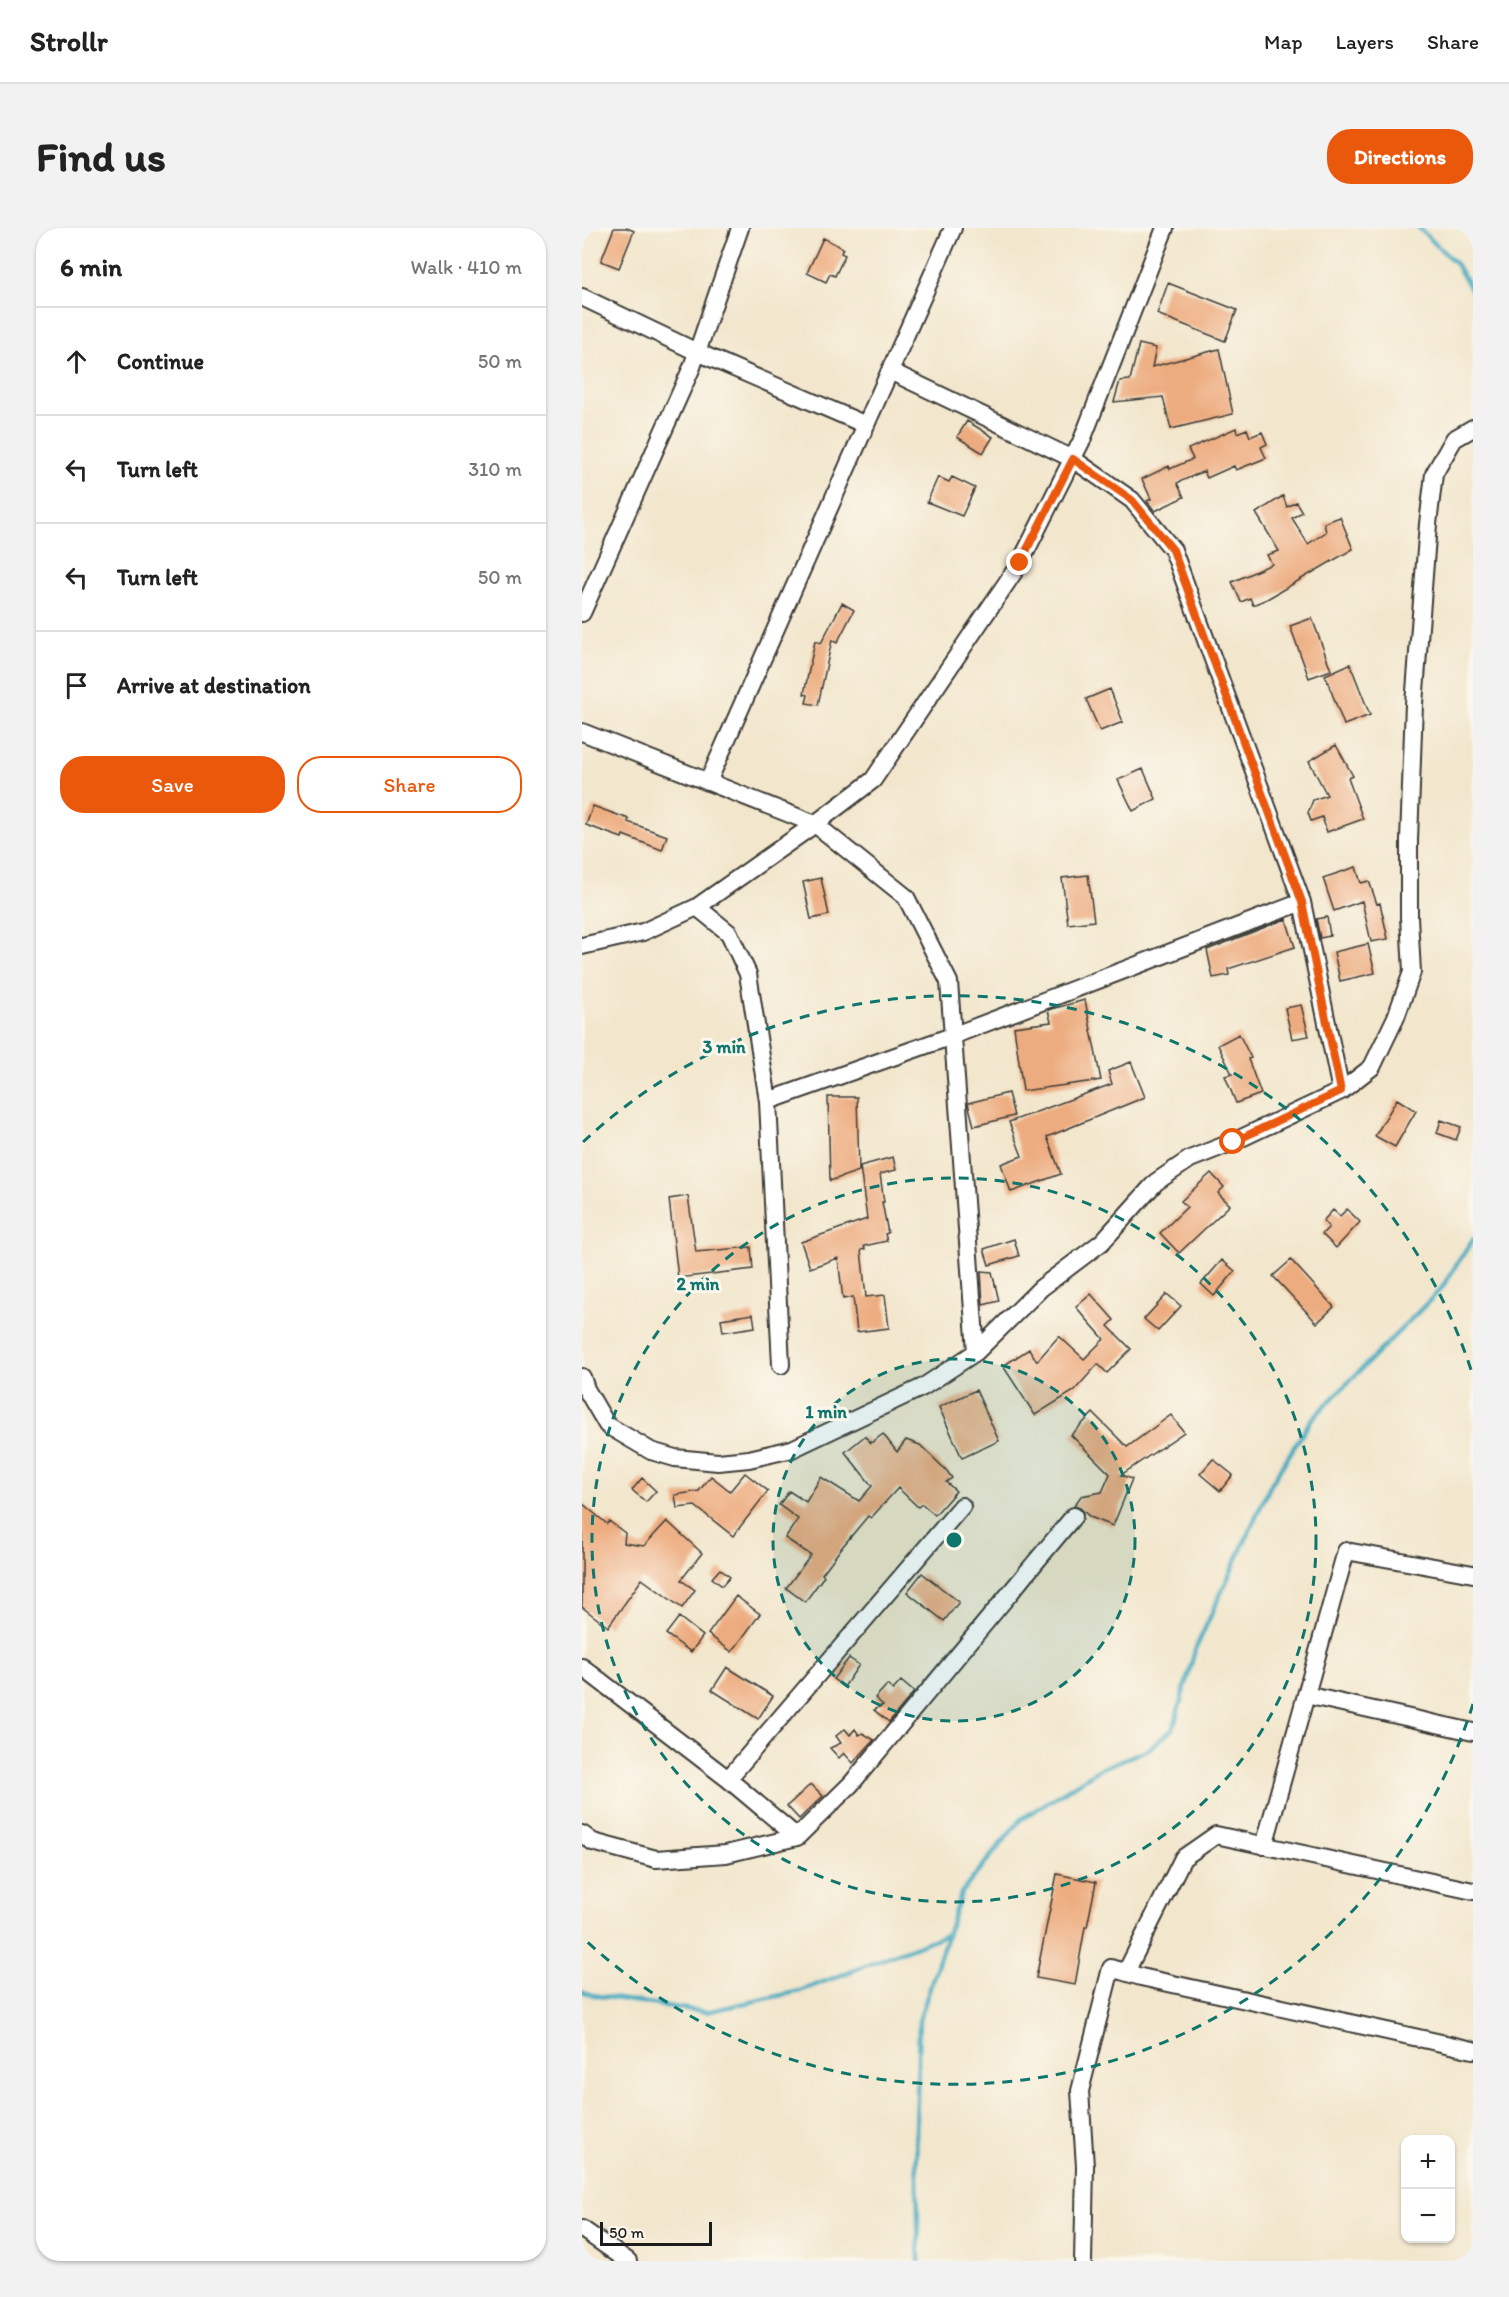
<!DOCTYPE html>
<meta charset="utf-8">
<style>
body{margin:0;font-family:Itim,sans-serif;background:#f2f2f2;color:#222}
.controls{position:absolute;right:18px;bottom:18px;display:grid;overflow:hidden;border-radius:12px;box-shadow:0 2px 4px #0004}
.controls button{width:54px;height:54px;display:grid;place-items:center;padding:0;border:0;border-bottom:2px solid #e0e0e0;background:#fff;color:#222;font:30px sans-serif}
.scale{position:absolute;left:18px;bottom:15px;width:112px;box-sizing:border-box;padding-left:6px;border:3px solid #1c1c1c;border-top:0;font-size:16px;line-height:21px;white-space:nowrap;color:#1c1c1c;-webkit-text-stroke:4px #fbf7ec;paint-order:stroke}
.stop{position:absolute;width:18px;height:18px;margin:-14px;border:4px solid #ea580c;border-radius:50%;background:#fff}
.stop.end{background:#ea580c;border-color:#fff;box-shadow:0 2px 6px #0008}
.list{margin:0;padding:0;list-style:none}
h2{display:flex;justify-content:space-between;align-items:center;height:78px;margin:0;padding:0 24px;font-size:26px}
h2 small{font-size:20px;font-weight:400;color:#767676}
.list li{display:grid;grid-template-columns:39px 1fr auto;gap:18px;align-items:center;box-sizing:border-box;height:108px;padding:0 24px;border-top:2px solid #e0e0e0}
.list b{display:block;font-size:22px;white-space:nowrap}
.list em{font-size:20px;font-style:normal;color:#767676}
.actions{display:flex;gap:12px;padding:18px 24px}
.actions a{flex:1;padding:14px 0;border:2px solid #ea580c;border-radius:24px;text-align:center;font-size:21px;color:#ea580c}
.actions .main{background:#ea580c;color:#fff}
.icon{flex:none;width:33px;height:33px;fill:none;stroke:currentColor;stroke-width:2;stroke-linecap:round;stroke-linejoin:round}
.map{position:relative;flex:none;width:891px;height:2033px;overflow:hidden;border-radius:24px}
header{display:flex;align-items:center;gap:36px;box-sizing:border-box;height:84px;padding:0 30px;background:#fff;border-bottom:2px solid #e0e0e0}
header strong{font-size:28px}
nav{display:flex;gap:33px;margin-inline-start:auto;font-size:21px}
.intro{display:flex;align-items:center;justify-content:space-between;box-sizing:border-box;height:144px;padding:0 36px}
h1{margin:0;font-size:42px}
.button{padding:15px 27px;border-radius:24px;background:#ea580c;color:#fff;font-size:21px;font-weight:700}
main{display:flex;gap:36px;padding:0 36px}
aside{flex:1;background:#fff;border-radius:24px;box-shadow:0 2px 4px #0004}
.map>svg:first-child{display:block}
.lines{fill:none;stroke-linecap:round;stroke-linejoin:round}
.stream{stroke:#40a9c0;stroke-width:4.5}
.building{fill:#edac7f}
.minor-casing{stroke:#3c3a36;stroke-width:20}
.minor{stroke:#fff;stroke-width:16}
.route{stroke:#ea580c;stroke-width:8}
.ring{fill:none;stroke:#0f766e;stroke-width:3;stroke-dasharray:10 8}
.centre{fill:#0f766e;stroke:#fbf7ec;stroke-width:3}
.ring-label{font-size:18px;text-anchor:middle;font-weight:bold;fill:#0f766e;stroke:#fbf7ec;stroke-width:6;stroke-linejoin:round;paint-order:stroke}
</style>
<header>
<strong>Strollr</strong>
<nav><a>Map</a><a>Layers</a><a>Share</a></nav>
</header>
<div class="intro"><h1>Find us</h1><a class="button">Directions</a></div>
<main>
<aside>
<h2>6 min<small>Walk · 410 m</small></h2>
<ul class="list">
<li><svg class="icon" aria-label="ahead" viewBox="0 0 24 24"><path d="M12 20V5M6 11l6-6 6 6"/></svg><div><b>Continue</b></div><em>50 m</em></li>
<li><svg class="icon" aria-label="left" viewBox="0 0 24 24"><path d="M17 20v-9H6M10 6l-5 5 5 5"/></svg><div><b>Turn left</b></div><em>310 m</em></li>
<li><svg class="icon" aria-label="left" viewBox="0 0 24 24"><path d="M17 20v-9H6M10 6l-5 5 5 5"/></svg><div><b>Turn left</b></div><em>50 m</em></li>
<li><svg class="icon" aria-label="arrive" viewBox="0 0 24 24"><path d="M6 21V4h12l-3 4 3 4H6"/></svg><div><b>Arrive at destination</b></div></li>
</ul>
<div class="actions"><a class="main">Save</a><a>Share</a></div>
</aside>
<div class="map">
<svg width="891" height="2033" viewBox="0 0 891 2033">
<rect width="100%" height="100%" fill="#fbf7ec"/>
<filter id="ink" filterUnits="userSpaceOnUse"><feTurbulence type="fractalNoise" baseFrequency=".0167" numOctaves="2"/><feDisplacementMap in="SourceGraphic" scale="12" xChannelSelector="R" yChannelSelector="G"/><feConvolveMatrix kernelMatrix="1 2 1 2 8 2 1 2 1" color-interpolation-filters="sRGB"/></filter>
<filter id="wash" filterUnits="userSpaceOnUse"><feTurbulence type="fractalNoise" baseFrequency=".008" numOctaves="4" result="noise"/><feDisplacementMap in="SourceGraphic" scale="24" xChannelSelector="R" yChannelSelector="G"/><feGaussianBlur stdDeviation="1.35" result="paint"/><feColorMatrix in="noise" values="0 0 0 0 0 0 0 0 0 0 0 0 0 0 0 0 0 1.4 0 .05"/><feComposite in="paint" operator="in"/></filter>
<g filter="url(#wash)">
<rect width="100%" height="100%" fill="#f2e6cc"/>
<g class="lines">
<path class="stream" d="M837,0L874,36L891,64
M0,1763L10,1767L124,1784L218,1763L366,1706
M337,2033L334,1906L337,1793L379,1665L438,1592L518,1541L567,1521L591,1501L613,1422L689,1256L729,1192L859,1061L891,1011"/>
</g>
<g id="blocks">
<path class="building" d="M32,0H45L52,3L37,40L19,33Z
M241,10L261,20L259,25L263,27L253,48L248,46L244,54L225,45Z
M586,55L655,82L643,113L575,86Z
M557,116L574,120L570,139L637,121L651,186L589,201L581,169L532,174L538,153L548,152Z
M385,193L411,209L401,225L375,209Z
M654,200L655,205L665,201L668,209L680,204L685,216L679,219L684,230L654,242L652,238L625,250L622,243L595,255L602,269L573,283L565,273L569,271L560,251L587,238L588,241L611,231L606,221Z
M356,249L367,254L370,249L393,260L380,288L345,274Z
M701,268L705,279L714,274L720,284L710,290L726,316L744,304L742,295L758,289L771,321L685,371L671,377L668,370L659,374L650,354L690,336L685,327L697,323L674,285Z
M260,375L272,382L255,415L250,412L236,477L224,475L226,467L222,466L233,413L239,415Z
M730,390L749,442L727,450L708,398Z
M768,436L788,487L762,497L743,447Z
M528,461L541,494L518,503L504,471Z
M754,517L771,548L766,550L781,591L745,604L740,589L729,593L726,585L731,572L745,567L727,533Z
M561,541L574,571L551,583L536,552Z
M11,578L47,591L46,594L85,608L80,622L41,607L40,610L4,597Z
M774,639L779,655L787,653L795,676L798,675L806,711L789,714L780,673L752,683L741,650Z
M506,647L512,693L486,696L480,650Z
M239,650L247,687L229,691L221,654Z
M745,689L748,708L738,710L734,691Z
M704,691L713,719L646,741L647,747L631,750L625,722Z
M786,716L793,745L758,753L752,724Z
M503,772L519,852L441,863L432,799L469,794L466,782Z
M719,777L727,808L710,811L703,780Z
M657,806L669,830L666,831L679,866L654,875L643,848L650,846L636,817Z
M549,834L563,869L465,909L479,946L429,964L419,936L440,928L427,894L530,856L526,843Z
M426,865L432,888L392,898L386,875Z
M246,869H275L277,943L248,953Z
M815,871L834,883L813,919L793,908Z
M859,892L879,899L874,912L855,905Z
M311,929L314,942L298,946L302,974H300L306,1005L303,1006L305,1013L282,1018L283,1021L279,1022L284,1069L303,1067L307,1100L275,1104L271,1069L261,1071L256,1030L228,1040L219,1014L285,991L278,938Z
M629,945L642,959L636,965L648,977L597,1025L578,1005L605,979L599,973Z
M106,968L114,1024L169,1019L171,1041L96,1050L87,971Z
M765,981L778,994L754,1020L740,1006L747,999L741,993L751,982L758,988Z
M432,1011L437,1028L407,1037L402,1021Z
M640,1032L653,1043L632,1068L619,1056Z
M709,1032L752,1079L735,1095L691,1048Z
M399,1043L410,1044L417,1073L401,1077Z
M509,1066L532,1092L526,1098L549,1121L525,1145L516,1136L492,1163L453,1187L421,1138L447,1121L455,1133L477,1108L502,1131L522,1111L494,1079Z
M585,1066L599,1078L576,1103L562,1091Z
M171,1086L173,1099L141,1104L139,1091Z
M394,1162L417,1213L380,1230L357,1179Z
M511,1185L545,1219L589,1187L602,1204L539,1247L550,1251L531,1298L508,1289L498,1280L492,1278L499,1268L520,1264L528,1246L489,1207Z
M301,1206L315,1224L324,1212L338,1217L365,1243L370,1250L364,1254L374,1263L353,1287L340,1276L336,1279L316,1260L289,1290L286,1288L261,1318L240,1346L242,1348L223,1374L204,1360L229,1327L203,1310L216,1291L197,1277L207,1263L224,1274L239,1249L277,1273L290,1258L263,1224L283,1208L289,1215Z
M631,1231L651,1247L638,1263L618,1246Z
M163,1245L186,1263L151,1308L113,1278L95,1280L93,1267L117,1263L129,1248L148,1263Z
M60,1250L74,1263L64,1274L50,1262Z
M0,1275L25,1296L27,1293L43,1305L42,1315L62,1318L85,1293L120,1325L99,1352L113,1362L100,1380L60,1351L26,1399L0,1379Z
M138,1341L148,1349L140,1358L130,1350Z
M340,1345L377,1374L362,1393L325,1364Z
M154,1368L178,1386L150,1424L126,1406Z
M97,1389L121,1408L109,1424L84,1406Z
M267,1430L277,1437L262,1459L251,1451Z
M145,1439L191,1468L176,1491L130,1462Z
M319,1453L332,1464L307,1494L292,1482L301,1477L293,1470L305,1457L311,1462Z
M263,1501L268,1507L273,1501L277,1507L281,1505L292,1512L271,1535L262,1525L257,1530L248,1520L259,1515L254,1508Z
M229,1556L241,1568L217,1591L205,1578Z
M475,1646L514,1654L505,1699H503L493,1757L454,1750Z"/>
</g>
</g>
<g filter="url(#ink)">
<use href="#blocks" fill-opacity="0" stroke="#3c3a36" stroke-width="1.5"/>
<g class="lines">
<defs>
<path id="minor" d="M0,69L115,124L284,197
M308,143L491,231L550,272L591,322L720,674L759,863
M0,385L110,139L158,0
M0,504L233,596L324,669L367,754L394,1124
M126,554L371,0
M115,679L147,705L166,746L186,873L199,1137
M0,718L61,704L115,679L233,596L291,552L438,335L500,212L583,0
M186,873L370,808L720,674
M0,1149L4,1161L25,1197L69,1223L93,1230L136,1234L167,1231L210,1221L341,1159L394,1124L459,1060L520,1014L574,954L608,931L651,914L759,863L790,839L814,789L830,744L827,689V612L832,476L846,296L852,246L872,211L891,200
M0,1439L146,1551L215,1609
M724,1467L891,1504
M146,1551L380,1278
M0,1606L11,1614L74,1631L144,1626L215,1609L269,1556L492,1288
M682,1618L764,1323L891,1346
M544,1744L601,1630L634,1607L891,1663
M0,2001L46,2033
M501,2033L503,1938L498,1863L529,1740L559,1749L891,1822"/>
</defs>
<use href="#minor" class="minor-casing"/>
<use href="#minor" class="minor"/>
</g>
</g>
<g class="lines" filter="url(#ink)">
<path class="route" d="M438,335L491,231L550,272L591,322L720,674L759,863L651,914"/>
</g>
<circle cx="372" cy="1312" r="181" fill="#0f766e" fill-opacity=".12"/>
<g class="ring">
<circle cx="372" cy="1312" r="181"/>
<circle cx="372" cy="1312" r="362"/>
<path d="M891 1476A544 544 0 0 1 1 1710M1 914A544 544 0 0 1 891 1148"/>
</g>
<circle cx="372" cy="1312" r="9" class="centre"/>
<g class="ring-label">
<text x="142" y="825">3 min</text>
<text x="116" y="1062">2 min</text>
<text x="244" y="1190">1 min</text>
</g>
</svg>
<div class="controls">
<button>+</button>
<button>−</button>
</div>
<div class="scale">50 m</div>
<div class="stop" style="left:651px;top:914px"></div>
<div class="stop end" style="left:438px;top:335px"></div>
</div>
</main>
